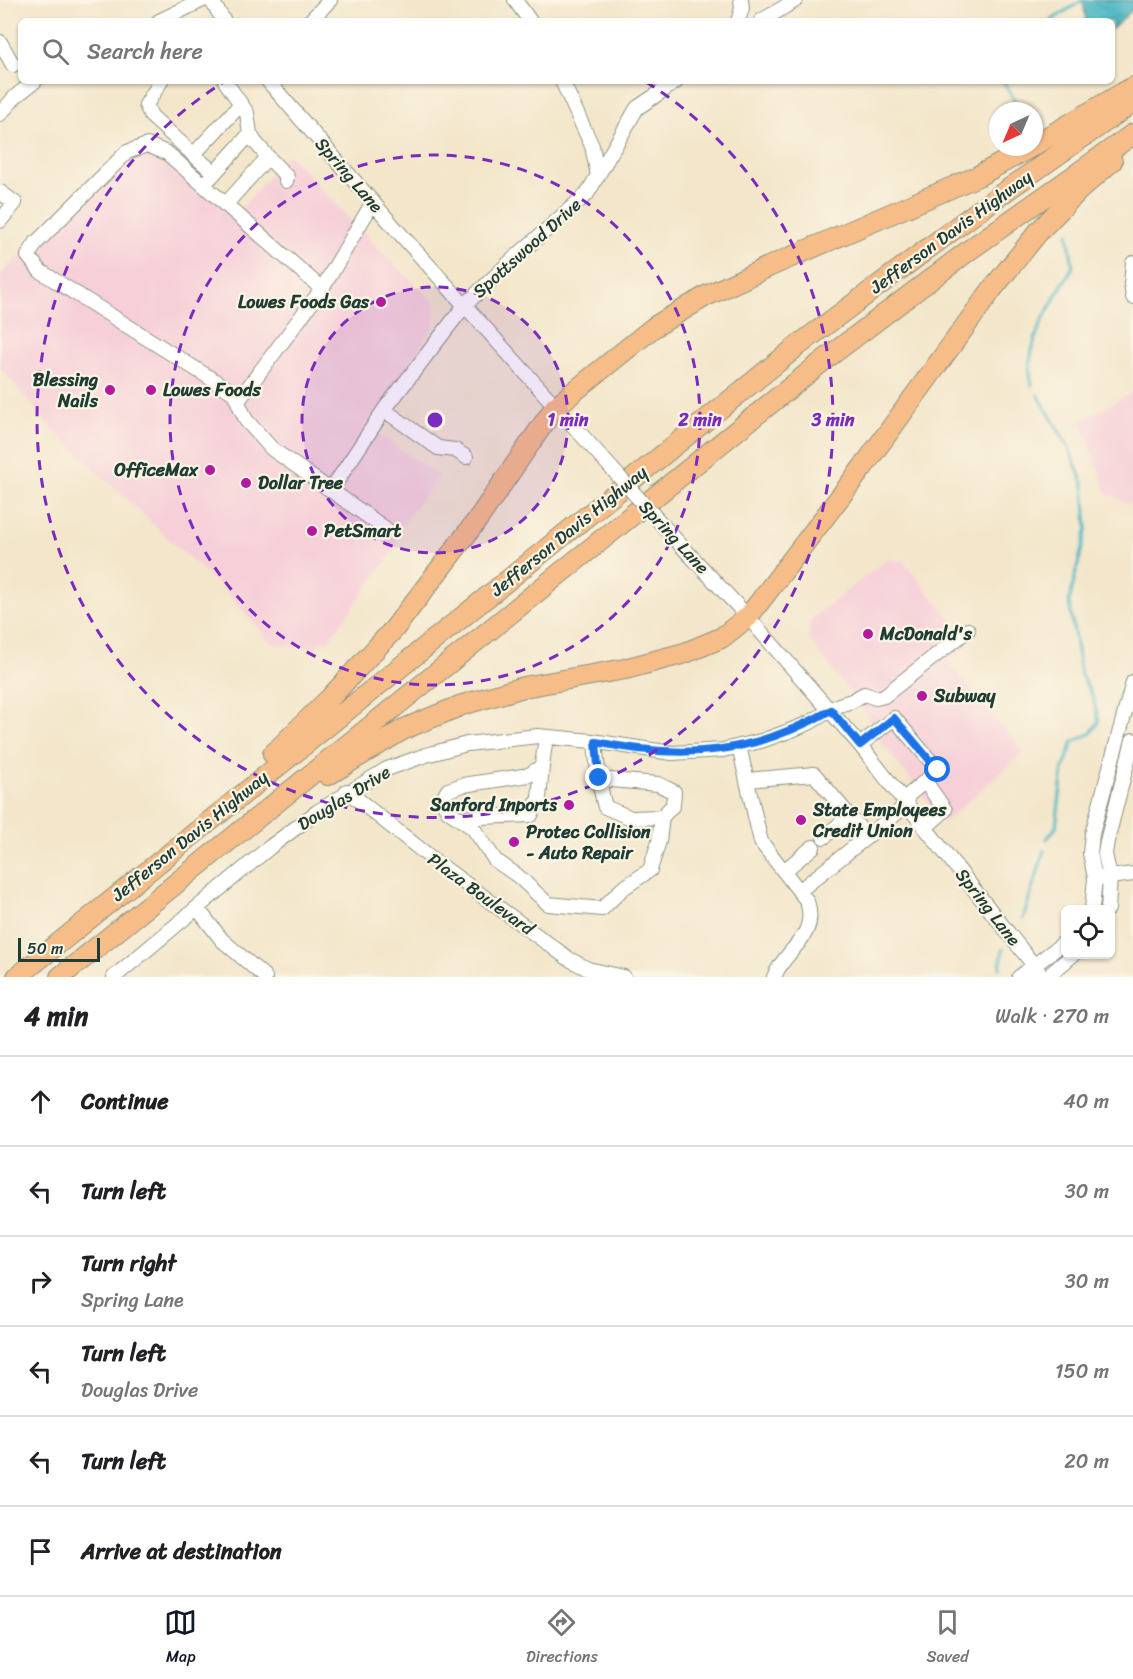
<!DOCTYPE html>
<meta charset="utf-8">
<style>
body{margin:0;font-family:Sriracha,sans-serif;background:#f6f6f6;color:#202124}
.controls{position:absolute;right:18px;bottom:18px;display:grid;overflow:hidden;border-radius:9px;box-shadow:0 2px 4px #0004}
.controls button{width:54px;height:54px;display:grid;place-items:center;padding:0;border:0;border-bottom:2px solid #e0e0e0;background:#fff;color:#202124;font:30px sans-serif}
.compass{position:absolute;left:989px;top:102px;width:54px;height:54px;border-radius:50%;background:#fff;box-shadow:0 2px 4px #0004;rotate:224deg}
.scale{position:absolute;left:18px;bottom:15px;width:82px;box-sizing:border-box;padding-left:6px;border:3px solid #1f3d34;border-top:0;font-size:16px;line-height:21px;white-space:nowrap;color:#1f3d34;-webkit-text-stroke:4px #fcf5e5;paint-order:stroke}
.stop{position:absolute;width:18px;height:18px;margin:-14px;border:4px solid #1a73e8;border-radius:50%;background:#fff}
.stop.end{background:#1a73e8;border-color:#fff;box-shadow:0 2px 6px #0008}
.list{margin:0;padding:0;list-style:none}
h2{display:flex;justify-content:space-between;align-items:center;height:78px;margin:0;padding:0 24px;font-size:26px}
h2 small{font-size:20px;font-weight:400;color:#757577}
.list li{display:grid;grid-template-columns:39px 1fr auto;gap:18px;align-items:center;box-sizing:border-box;height:90px;padding:0 24px;border-top:2px solid #e0e0e0}
.list b{display:block;font-size:22px;white-space:nowrap}
.list p{margin:0;font-size:20px;white-space:nowrap;color:#757577}
.list em{font-size:20px;font-style:normal;color:#757577}
.icon{flex:none;width:33px;height:33px;fill:none;stroke:currentColor;stroke-width:2;stroke-linecap:round;stroke-linejoin:round}
.map{position:relative;flex:none;width:1133px;height:977px;overflow:hidden}
.search{position:absolute;background:#fff;box-shadow:0 2px 4px #0004;left:18px;right:18px;top:18px;height:66px;display:flex;align-items:center;gap:15px;box-sizing:border-box;padding:0 21px;border-radius:9px;color:#757577;font-size:22px}
.sheet{height:618px;background:#fff}
nav{display:flex;justify-content:space-around;align-items:center;box-sizing:border-box;height:84px;border-top:2px solid #e0e0e0;background:#fff;font-size:16px;color:#757577}
nav a{display:grid;justify-items:center;gap:3px}
nav .on{color:#111827}
.map>svg:first-child{display:block}
.built{fill:#f6cfd8}
.water{fill:url(#water-ripples);stroke:#34797c;stroke-width:1.5}
.lines{fill:none;stroke-linecap:round;stroke-linejoin:round}
.stream{stroke:#48b5c4;stroke-width:3}
.minor-casing{stroke:#89927f;stroke-width:16}
.highway-casing{stroke:#89927f;stroke-width:22}
.minor{stroke:#fff;stroke-width:14}
.highway{stroke:#f7bd88;stroke-width:20}
.minor-bridge-casing{stroke:#89927f;stroke-width:16;stroke-linecap:butt}
.minor-bridge{stroke:#fff;stroke-width:14}
.route{stroke:#1a73e8;stroke-width:8}
.ring{fill:none;stroke:#7b2cbf;stroke-width:3;stroke-dasharray:10 8}
.poi-dot{fill:#b5179e;stroke:#fcf5e5;stroke-width:2}
.labels{text-anchor:middle;dominant-baseline:central;stroke-width:4.5;stroke-linejoin:round;paint-order:stroke}
.street-label{font-size:18px;fill:#1f3d34;stroke:#fcf5e5}
.poi-label{font-size:18px;font-weight:bold;fill:#1f3d34;stroke:#fcf5e5;text-anchor:start}
.centre{fill:#7b2cbf;stroke:#fcf5e5;stroke-width:3}
.ring-label{font-size:18px;text-anchor:middle;font-weight:bold;fill:#7b2cbf;stroke:#fcf5e5;stroke-width:4.5;stroke-linejoin:round;paint-order:stroke}
</style>
<div class="map">
<svg width="1133" height="977" viewBox="0 0 1133 977">
<defs>
<pattern id="water-ripples" width="26" height="14" patternUnits="userSpaceOnUse" patternTransform="scale(1.5)"><rect width="26" height="14" fill="#48b5c4"/><path d="M2 4q2-2 4 0t4 0M15 11q2-2 4 0t4 0" fill="none" stroke="#3b94a0"/></pattern>
</defs>
<rect width="100%" height="100%" fill="#fcf5e5"/>
<filter id="ink" filterUnits="userSpaceOnUse"><feTurbulence type="fractalNoise" baseFrequency=".0167" numOctaves="2"/><feDisplacementMap in="SourceGraphic" scale="12" xChannelSelector="R" yChannelSelector="G"/><feConvolveMatrix kernelMatrix="1 2 1 2 8 2 1 2 1" color-interpolation-filters="sRGB"/></filter>
<filter id="wash" filterUnits="userSpaceOnUse"><feTurbulence type="fractalNoise" baseFrequency=".008" numOctaves="4" result="noise"/><feDisplacementMap in="SourceGraphic" scale="24" xChannelSelector="R" yChannelSelector="G"/><feGaussianBlur stdDeviation="1.35" result="paint"/><feColorMatrix in="noise" values="0 0 0 0 0 0 0 0 0 0 0 0 0 0 0 0 0 1.4 0 .05"/><feComposite in="paint" operator="in"/></filter>
<g filter="url(#wash)">
<rect width="100%" height="100%" fill="#f3e6ca"/>
<path class="built" d="M132,141L154,143L240,210L288,154L349,219L434,303V326L369,428L439,476L398,531L397,546L330,639L314,647L276,645L266,638L225,590L174,544L49,425L0,368V275Z
M1133,392V503H1123L1115,495L1108,496L1081,421Z
M886,560H902L970,642L948,663L1024,752L944,822L882,743L870,720L809,639L810,620Z"/>
<path class="water" d="M1083,0H1133V9L1112,29V21H1086Z"/>
<g class="lines">
<path class="stream" d="M1050,21L1083,0
M1003,81L1021,111
M1032,385C1021,346 1054,299 1073,267L1068,233
M1038,395L1069,448L1084,486L1087,527L1069,602L1081,675L1093,697L1099,722L1090,734L1073,742L1063,770L1056,827L1047,839
M1023,919L1044,851
M1000,968L1003,949"/>
</g>
</g>
<g filter="url(#ink)">
<g class="lines">
<defs>
<path id="minor" d="M211,0L224,21
M515,0L530,21
M159,21L203,0
M310,21L330,0
M738,21L742,8L741,0
M761,21L796,0
M0,42L13,65
M161,81L146,105L151,116L214,173
M268,81L395,228L587,441
M562,81L592,146L598,176
M0,114L16,96L35,81
M193,155L241,104
M268,157L287,177L286,181
M209,179L250,134
M0,192L15,203L0,221
M225,205L268,157L255,142L250,134L247,113L225,81
M1133,263L1131,284L1133,297
M322,289L167,153L147,145L127,152L36,243L28,256L40,271L234,393L246,420L272,449L386,529
M238,401L322,289L373,202
M384,410L438,448L455,450L466,457
M331,490L384,410L465,305L509,263L587,194L637,108L677,81
M675,539L748,617L860,745L1043,977
M546,737L542,766L529,775L463,785L448,790L442,800L448,811L473,828L495,860L518,876L548,904L602,909L622,889L650,870L659,841L662,817
M595,742C597,764 599,786 605,807L631,818L662,817L673,805L674,792L658,784L599,779
M860,745L894,718L938,770L904,799
M739,746L761,842L807,901C819,938 785,948 774,977
M747,780L814,774L867,837
M925,781L945,810L926,827
M347,791L440,865L569,959L588,969L624,977
M458,818L531,815L539,798L542,766
M824,837L850,816
M784,871L813,847
M1103,878L1133,874
M799,891L908,804
M197,908L222,940L265,977
M1092,909L1095,878L1090,853L1092,834L1133,682
M1108,909L1110,877L1105,854L1107,841L1133,740
M114,977L270,847L317,812L387,769L426,755L467,744L538,736L592,741L672,753L723,750L761,741L789,731L809,723L839,705L852,701L864,694L876,698L884,696L968,630
M1019,977L1066,941
M1047,977L1074,954"/>
<path id="highway" d="M1034,145L1133,87
M273,754L330,698L394,629L478,519L555,407L654,327L706,296L768,267L978,176L1031,147
M328,775L404,729L462,705L524,687L625,669L685,653L721,638L748,617L863,467L993,288L1040,230L1078,191L1112,161
M17,977L800,344L993,200L1133,102
M60,977L823,361L972,248L1133,134"/>
</defs>
<use href="#minor" class="minor-casing"/>
<use href="#highway" class="highway-casing"/>
<use href="#minor" class="minor"/>
<use href="#highway" class="highway"/>
<defs>
<path id="minor-bridge" d="M587,441L675,539"/>
</defs>
<use href="#minor-bridge" class="minor-bridge-casing"/>
<use href="#minor-bridge" class="minor-bridge"/>
</g>
</g>
<g class="lines" filter="url(#ink)">
<path class="route" d="M599,778L596,742C682,760 753,755 831,710L860,745L894,718L938,770"/>
</g>
<circle cx="435" cy="420" r="133" fill="#7b2cbf" fill-opacity=".12"/>
<g class="ring">
<circle cx="435" cy="420" r="133"/>
<circle cx="435" cy="420" r="265"/>
<path d="M646 82A398 398 0 1 1 224 82"/>
</g>
<g class="poi-dot">
<circle cx="381" cy="302" r="6"/>
<circle cx="110" cy="390" r="6"/>
<circle cx="151" cy="390" r="6"/>
<circle cx="210" cy="470" r="6"/>
<circle cx="246" cy="483" r="6"/>
<circle cx="312" cy="531" r="6"/>
<circle cx="868" cy="634" r="6"/>
<circle cx="922" cy="696" r="6"/>
<circle cx="569" cy="805" r="6"/>
<circle cx="801" cy="820" r="6"/>
<circle cx="514" cy="842" r="6"/>
</g>
<g class="labels">
<g class="street-label">
<text transform="translate(349 175) rotate(49)">Spring Lane</text>
<text transform="translate(951 232) rotate(-36)">Jefferson Davis Highway</text>
<text transform="translate(527 248) rotate(-42)">Spottswood Drive</text>
<text transform="translate(569 531) rotate(-39)">Jefferson Davis Highway</text>
<text transform="translate(674 537) rotate(47)">Spring Lane</text>
<text transform="translate(344 798) rotate(-32)">Douglas Drive</text>
<text transform="translate(190 836) rotate(-39)">Jefferson Davis Highway</text>
<text transform="translate(481 894) rotate(36)">Plaza Boulevard</text>
<text transform="translate(988 907) rotate(52)">Spring Lane</text>
</g>
<g class="poi-label">
<text x="369" y="302" text-anchor="end">Lowes Foods Gas</text>
<text x="98" y="380" text-anchor="end">Blessing<tspan x="98" dy="21">Nails</tspan></text>
<text x="163" y="390">Lowes Foods</text>
<text x="198" y="470" text-anchor="end">OfficeMax</text>
<text x="258" y="483">Dollar Tree</text>
<text x="324" y="531">PetSmart</text>
<text x="880" y="634">McDonald's</text>
<text x="934" y="696">Subway</text>
<text x="557" y="805" text-anchor="end">Sanford Inports</text>
<text x="813" y="810">State Employees<tspan x="813" dy="21">Credit Union</tspan></text>
<text x="526" y="832">Protec Collision<tspan x="526" dy="21">- Auto Repair</tspan></text>
</g>
</g>
<circle cx="435" cy="420" r="9" class="centre"/>
<g class="ring-label">
<text x="568" y="426">1 min</text>
<text x="700" y="426">2 min</text>
<text x="833" y="426">3 min</text>
</g>
</svg>
<div class="controls">
<button><svg class="icon" aria-label="locate" viewBox="0 0 24 24"><circle cx="12" cy="12" r="6"/><path d="M12 2v4M12 18v4M2 12h4M18 12h4"/></svg></button>
</div>
<svg class="compass" viewBox="-18 -18 36 36"><path d="M0-13l5 13h-10z" fill="#e53935"/><path d="M0 13l5-13h-10z" fill="#757577"/></svg>
<div class="scale">50 m</div>
<div class="stop" style="left:938px;top:770px"></div>
<div class="stop end" style="left:599px;top:778px"></div>
<div class="search"><svg class="icon" aria-label="search" viewBox="0 0 24 24"><circle cx="10" cy="10" r="6"/><path d="M15 15l6 6"/></svg>Search here</div>
</div>
<section class="sheet">
<h2>4 min<small>Walk · 270 m</small></h2>
<ul class="list">
<li><svg class="icon" aria-label="ahead" viewBox="0 0 24 24"><path d="M12 20V5M6 11l6-6 6 6"/></svg><div><b>Continue</b></div><em>40 m</em></li>
<li><svg class="icon" aria-label="left" viewBox="0 0 24 24"><path d="M17 20v-9H6M10 6l-5 5 5 5"/></svg><div><b>Turn left</b></div><em>30 m</em></li>
<li><svg class="icon" aria-label="right" viewBox="0 0 24 24"><path d="M7 20v-9h11M14 6l5 5-5 5"/></svg><div><b>Turn right</b><p>Spring Lane</p></div><em>30 m</em></li>
<li><svg class="icon" aria-label="left" viewBox="0 0 24 24"><path d="M17 20v-9H6M10 6l-5 5 5 5"/></svg><div><b>Turn left</b><p>Douglas Drive</p></div><em>150 m</em></li>
<li><svg class="icon" aria-label="left" viewBox="0 0 24 24"><path d="M17 20v-9H6M10 6l-5 5 5 5"/></svg><div><b>Turn left</b></div><em>20 m</em></li>
<li><svg class="icon" aria-label="arrive" viewBox="0 0 24 24"><path d="M6 21V4h12l-3 4 3 4H6"/></svg><div><b>Arrive at destination</b></div></li>
</ul>
</section>
<nav>
<a class="on"><svg class="icon" aria-label="map" viewBox="0 0 24 24"><path d="M3 6l6-2 6 2 6-2v14l-6 2-6-2-6 2zM9 4v14M15 6v14"/></svg>Map</a>
<a><svg class="icon" aria-label="directions" viewBox="0 0 24 24"><path d="M12 3l9 9-9 9-9-9zM9 14v-3h6M13 9l2 2-2 2"/></svg>Directions</a>
<a><svg class="icon" aria-label="saved" viewBox="0 0 24 24"><path d="M7 4h10v16l-5-4-5 4z"/></svg>Saved</a>
</nav>
